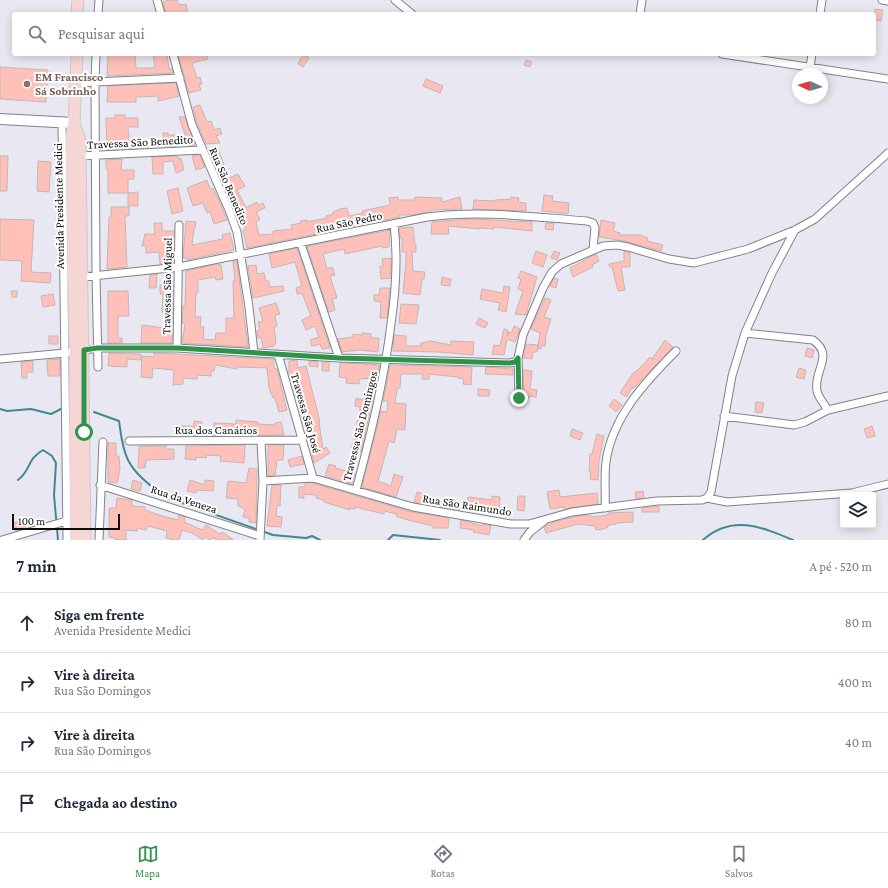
<!DOCTYPE html>
<html lang="pt">
<meta charset="utf-8">
<style>
body{margin:0;font-family:"Crimson Pro",serif;background:#f6f6f7;color:#1f2937}
.controls{position:absolute;right:12px;bottom:12px;display:grid;overflow:hidden;border-radius:4px;box-shadow:0 2px 10px #0003}
.controls button{width:36px;height:36px;display:grid;place-items:center;padding:0;border:0;border-bottom:1px solid #e0e1e3;background:#fff;color:#1f2937;font:20px sans-serif}
.compass{position:absolute;left:792px;top:68px;width:36px;height:36px;border-radius:50%;background:#fff;box-shadow:0 2px 10px #0003;rotate:274deg}
.scale{position:absolute;left:12px;bottom:10px;width:108px;box-sizing:border-box;padding-left:4px;border:2px solid #0d0d10;border-top:0;font-size:11px;line-height:14px;white-space:nowrap;color:#0d0d10;-webkit-text-stroke:3px #fff;paint-order:stroke}
.stop{position:absolute;width:12px;height:12px;margin:-9px;border:3px solid #2d9349;border-radius:50%;background:#fff}
.stop.end{background:#2d9349;border-color:#fff;box-shadow:0 1px 4px #0008}
.list{margin:0;padding:0;list-style:none}
h2{display:flex;justify-content:space-between;align-items:center;height:52px;margin:0;padding:0 16px;font-size:17px}
h2 small{font-size:13px;font-weight:400;color:#747a83}
.list li{display:grid;grid-template-columns:26px 1fr auto;gap:12px;align-items:center;box-sizing:border-box;height:60px;padding:0 16px;border-top:1px solid #e0e1e3}
.list b{display:block;font-size:15px;white-space:nowrap}
.list p{margin:0;font-size:13px;white-space:nowrap;color:#747a83}
.list em{font-size:13px;font-style:normal;color:#747a83}
.icon{flex:none;width:22px;height:22px;fill:none;stroke:currentColor;stroke-width:2;stroke-linecap:round;stroke-linejoin:round}
.map{position:relative;flex:none;width:888px;height:540px;overflow:hidden}
.search{position:absolute;background:#fff;box-shadow:0 2px 10px #0003;left:12px;right:12px;top:12px;height:44px;display:flex;align-items:center;gap:10px;box-sizing:border-box;padding:0 14px;border-radius:4px;color:#747a83;font-size:15px}
.sheet{height:292px;background:#fff}
nav{display:flex;justify-content:space-around;align-items:center;box-sizing:border-box;height:56px;border-top:1px solid #e0e1e3;background:#fff;font-size:11px;color:#747a83}
nav a{display:grid;justify-items:center;gap:2px}
nav .on{color:#2d9349}
.map>svg:first-child{display:block}
.lines{fill:none;stroke-linecap:round;stroke-linejoin:round}
.stream{stroke:#458791;stroke-width:2}
.building{fill:#fec0b9;stroke:#c2b7b6}
.street-casing{stroke:#818189;stroke-width:9}
.secondary-casing{stroke:#818189;stroke-width:12}
.primary-casing{stroke:#cacaca;stroke-width:13}
.street{stroke:#fff;stroke-width:7}
.secondary{stroke:#fff;stroke-width:10}
.primary{stroke:#f6d6d4;stroke-width:11}
.route{stroke:#2d9349;stroke-width:5}
.education-dot{fill:#8d6e63;stroke:#fff;stroke-width:1.5}
.labels{text-anchor:middle;dominant-baseline:central;stroke-width:4;stroke-linejoin:round;paint-order:stroke}
.education-label{font-size:12px;font-weight:bold;fill:#785e54;stroke:#fff;text-anchor:start}
.street-label{font-size:12px;fill:#0d0d10;stroke:#fff}
</style>
<div class="map">
<svg width="888" height="540" viewBox="0 0 888 540">
<rect width="100%" height="100%" fill="#e9e8f2"/>
<g class="lines">
<path class="stream" d="M0,409L7,411L31,409L51,414L61,409
M94,412L119,421C121,434 122,448 128,460C136,476 154,489 168,498L273,535L306,538L312,536L320,540
M18,480C32,469 26,460 43,450L52,456L56,463L54,495L58,540
M388,540L393,535L440,540
M703,540C732,514 762,527 793,540"/>
</g>
<path class="building" d="M169,0H177L179,5L186,4L188,14H166L163,2Z
M875,9L883,10L881,21L874,20Z
M108,54H135L136,68H155L153,54H167L169,69H172L173,73L107,76Z
M178,54H207L208,59L192,63L197,78L200,77L202,84H199L201,90L189,93Z
M303,54L309,58L303,67L298,64Z
M526,60L532,62L530,67L524,65Z
M0,67L48,70L46,102L0,99Z
M426,79L443,86L440,93L423,86Z
M176,83L179,96L163,100L158,101V96L136,97V102H107L108,86Z
M200,105L207,122L211,121L214,130L220,128L222,134L216,136L220,143L206,144L197,123L193,107Z
M115,115H125V118H138V127H128L129,142L148,143V148L107,150L106,118H115Z
M179,117H185L195,145L189,146Z
M163,133H168V135H175L178,146L164,147Z
M218,149L229,178L238,174L245,186L237,190L246,208L257,202L258,205L263,203L265,208L256,212L260,219L256,222L259,235L273,234V231L292,229L291,225L301,223L300,221L307,220V222L327,218L326,216L333,214V212L340,209L347,208L349,216L363,213L362,211L390,205L389,198L398,197V200H414L415,197L442,198V202L460,197L462,209L430,210V212L413,215H399L400,217L247,248L243,230L246,229L233,203L209,151Z
M200,155L205,167L196,170L192,156Z
M0,156H8L7,191H0Z
M178,156V159L181,158L184,170L176,173L173,161L163,162V174H153L152,157Z
M122,159L121,170H134V179H128V193H108V169L106,168V160Z
M38,161L51,162L49,192L37,191Z
M207,180L210,189L213,188L219,200L227,220L214,224L210,212L207,213L203,203L193,206L187,188Z
M178,188L183,211L172,214L167,191Z
M138,192V206H128V193Z
M544,195L553,196L552,201L569,203L568,214L542,211Z
M511,197L519,198L518,202L526,203V211L473,209L474,200L495,201V200L511,199Z
M111,207H129V216H125L127,267L107,269L109,217H111Z
M0,219L34,220L31,272L51,273L50,283L21,281L22,261L0,260Z
M471,219L532,222V231L494,227V229L480,228V229L448,226L449,234H431L432,222Z
M601,220L615,223L613,231L620,233V235H641L648,238L647,241L663,245L661,251L624,241L599,237Z
M186,221L196,222L195,228H194L192,245L223,239L222,235L230,233L234,250L187,260V258H183Z
M154,223H162V231H174V238L166,239V252H174L173,263L160,264L159,252L146,253V246H142L145,234H155Z
M546,223H554L553,230L545,229Z
M413,227L415,245H416V252H412L413,271L425,272L424,279H422L420,295L403,293L406,261V252H402V238H400L399,228Z
M390,230L389,247L382,248V246L345,254L344,249L323,254L327,269L332,267L335,275L330,276L337,298L332,299L335,310L329,312L307,246Z
M297,248L330,348L322,349L320,344L312,346L310,340L319,337L315,326L306,330L302,320L311,316L302,293L297,294L296,288L302,286L295,262L272,268L269,254Z
M536,251L547,255L543,267L532,263Z
M554,251L560,253L557,260L551,258Z
M624,251L630,253V267H621L625,290L618,291L612,267L609,266V264L624,261Z
M596,254L599,261L592,265L593,267L573,277L570,268Z
M391,258V278L381,279L380,266H383L382,259Z
M233,261H237L248,347L182,343L185,324L182,323L183,306H185L186,271L217,264L221,265L223,279L216,280L215,277L198,280V293H196L195,317H201L200,327H204L203,339L215,340L216,333H226V318H234L233,281H235Z
M256,265L257,274L264,273L266,281H269V287L283,286L284,291L253,298L248,266Z
M521,271L537,277L526,315L515,314L523,291L518,289L521,279L518,278Z
M157,274L156,288H149L150,275Z
M442,277L451,279L450,286L441,285Z
M554,278L558,279L556,288L550,286Z
M160,285H173L172,323L168,322L169,313L162,312L163,294H160Z
M504,286L510,287L506,312L498,310L500,303L480,299L482,289L503,293Z
M380,288H390L387,318H380L381,302L374,301V295H379Z
M11,291H17V297H12Z
M108,291H128L129,316H118V338H122V343H108Z
M53,294L55,305L43,307L41,296Z
M545,298L551,300L544,317L551,319L545,338H546L545,346L542,345L541,349L538,348L540,333L531,329Z
M276,303L280,314L275,315L277,326L274,327L276,343L274,346L263,348L261,338H258L257,331L260,330L258,322L263,321L259,308Z
M401,304L419,305L416,324L399,323Z
M479,318L488,323L485,328L476,324Z
M142,325L172,329V343H141Z
M514,326L520,329L515,342L507,339L504,355L492,354L494,345L500,346L504,329L508,330L507,337L509,332H512Z
M362,333L371,334V338H379L378,352L360,350L342,352L338,339L353,337V334L362,335Z
M394,335L406,336V346H421V343L430,341L451,345V341L474,342L473,355L438,352L393,351Z
M49,336H58V344H49Z
M665,340L673,347L633,389L632,387L627,397L620,393L633,373L639,369L650,357L652,359Z
M526,344L538,345L537,352H533L532,359L523,358Z
M807,348L814,350L812,358L805,356Z
M109,353L141,354V360L127,359V367L108,366Z
M154,353L274,359V369H277L287,410L279,412L275,398H273L269,388L267,368L237,367V369L215,365L214,371H211V376L197,375V379L183,378V384L173,385L174,370L153,368L152,378L141,377L142,356L154,357Z
M60,359V376H48L47,360Z
M297,360L298,368L306,366L320,422H319L323,449L326,447L330,453L314,463L306,426H304L289,374V361Z
M29,361H33V372H27V378H22L21,362Z
M309,361L318,362V367L309,366Z
M322,362H329V371H322Z
M340,363L368,364L380,365L378,373H375V378L359,379V384L346,383L347,378L339,377Z
M390,365L472,367L471,385L463,384L464,379L458,378V377L429,374V379H422L423,374H401L400,388H397L395,403L406,404L405,430L397,429L394,443L389,441L378,481L391,486L394,474L403,477L396,497L362,487L381,411L387,412L388,401H383Z
M486,367L513,369V375L485,374Z
M799,368L806,370L804,379L796,377Z
M523,370L532,371L530,389L537,390L536,397L529,396L528,399H524Z
M478,389L490,390L489,396H478Z
M366,392L374,394L361,452L351,448L356,434H354L360,411V407L355,406L356,398L364,400Z
M614,399L622,405L616,412L609,406Z
M756,402L764,403L762,413L755,412Z
M236,420L258,422V424L275,425V423L281,422L284,435L213,436L214,423L236,424Z
M194,421L202,422L201,436L177,435V426H194Z
M872,426L875,436L867,438L864,429Z
M572,429L583,433L580,440L570,436Z
M597,434L604,436L599,461L598,480L590,479L591,472H589L590,454H592Z
M108,443H116V456H119L120,469L117,483L108,482Z
M245,445L244,463L220,461L221,456L207,455L206,458L196,457V460L185,459L186,446Z
M268,445H284L283,460H277L275,475L268,476Z
M139,446H166V449H174V459L146,460L145,468H138Z
M302,456L304,464L290,467L288,460Z
M329,464L336,466L335,468L355,473L352,484L325,476Z
M249,468L257,469L256,523L249,522V518L243,517L245,509L238,506V499L226,498L228,481L246,483Z
M133,480L142,483L140,491L131,489Z
M190,480L205,485V480L214,481L213,491L197,490L196,493L187,491Z
M305,483H312L412,512L449,518L448,528H433V526L408,520L396,516L397,514L384,511V514L355,507V509L350,508V510L324,502V500L316,498L317,495L304,494V498H299V487H305Z
M272,485H281L280,506L277,505L276,516L282,517L281,527L267,526Z
M559,490L560,497L597,493L598,504L564,509V507L550,509L547,492Z
M643,491L644,498L636,499L635,492Z
M417,492L428,495L427,497L434,499L433,502L445,505V500L453,501V504L460,505L459,510L414,502Z
M492,496L500,497L499,510L480,509V511L467,509L468,497L492,500Z
M518,496H525L524,511L517,510Z
M117,498L132,500V506L145,507V510L162,516L178,520L179,515L185,517L184,522L202,530L206,525L220,534L222,532L234,540H216L214,537L210,540L205,537L203,540L192,533L182,530L179,540H174L166,538L167,531L148,526L146,530L137,528V531L126,530V540H115V538L109,537V508H116Z
M659,506V512H642V508Z
M633,512V522L616,523V524L608,525V527L603,529L596,530L595,526L578,524L546,533L544,527L554,522L573,517L587,515L594,517L608,515V513Z
M23,520L26,528L15,531L13,523Z
M461,520L482,526L483,524L491,526L489,535L473,532L474,530L460,528Z"/>
<g class="lines">
<defs>
<path id="street" d="M157,0L161,14
M395,0L412,14
M882,0L888,1
M98,14L99,0
M640,14L642,0
M820,14L822,0
M96,54L95,82L180,78
M173,54L192,125L229,210L237,232L249,307L254,353
M722,54L888,79
M810,67L812,54
M76,83L95,82L96,275L98,367
M62,123L67,540
M80,156L202,150
M301,244L339,358
M83,277L179,267L427,217C481,210 533,217 587,221L593,223L595,228L593,249
M745,333L813,340C835,356 813,370 817,391C818,397 825,405 828,410
M177,348L179,225
M278,354L313,478
M0,359L65,353L97,348H177L339,358L510,363L515,362L518,358
M519,398L518,358L523,335L543,288L552,272L561,264L603,246L617,245L628,247L669,259L694,263L748,249L795,230L815,219L888,153
M724,416L794,425L805,422L828,410L888,396
M129,441L302,440
M263,481L313,478L413,507L511,524H529L572,512L657,501L702,500L707,498L711,492L732,376L745,333L772,273L795,230
M100,485L260,536
M356,490C371,434 384,381 391,324C396,290 398,258 394,224
M707,498L727,502L852,493L888,484
M605,508C606,493 604,477 606,462C612,417 646,381 676,351
M2,540L66,521
M99,540L103,442
M260,540L263,481L261,441
M524,540L530,532L544,521"/>
<path id="secondary" d="M0,119L74,123"/>
<path id="primary" d="M77,14L78,0
M74,124L80,141L85,540
M76,540L75,352L71,141L74,123L77,54"/>
</defs>
<use href="#street" class="street-casing"/>
<use href="#secondary" class="secondary-casing"/>
<use href="#primary" class="primary-casing"/>
<use href="#street" class="street"/>
<use href="#secondary" class="secondary"/>
<use href="#primary" class="primary"/>
</g>
<g class="lines">
<path class="route" d="M84,432V350L97,348H177L340,358L510,363L515,362L518,358L519,398"/>
</g>
<circle class="education-dot" cx="27" cy="84" r="4"/>
<g class="labels">
<g class="education-label">
<text x="35" y="77">EM Francisco<tspan x="35" dy="14">Sá Sobrinho</tspan></text>
</g>
<g class="street-label">
<text transform="translate(140 142) rotate(-3)">Travessa São Benedito</text>
<text transform="translate(229 186) rotate(67)">Rua São Benedito</text>
<text transform="translate(59 206) rotate(-91)">Avenida Presidente Medici</text>
<text transform="translate(349 222) rotate(-12)">Rua São Pedro</text>
<text transform="translate(167 286) rotate(-89)">Travessa São Miguel</text>
<text transform="translate(306 413) rotate(74)">Travessa São José</text>
<text transform="translate(360 426) rotate(-76)">Travessa São Domingos</text>
<text x="216" y="430">Rua dos Canários</text>
<text transform="translate(184 499) rotate(18)">Rua da Veneza</text>
<text transform="translate(467 505) rotate(9)">Rua São Raimundo</text>
</g>
</g>
</svg>
<div class="controls">
<button><svg class="icon" aria-label="layers" viewBox="0 0 24 24"><path d="M12 4l9 5-9 5-9-5zM3 14l9 5 9-5"/></svg></button>
</div>
<svg class="compass" viewBox="-18 -18 36 36"><path d="M0-13l5 13h-10z" fill="#e53935"/><path d="M0 13l5-13h-10z" fill="#747a83"/></svg>
<div class="scale">100 m</div>
<div class="stop" style="left:84px;top:432px"></div>
<div class="stop end" style="left:519px;top:398px"></div>
<div class="search"><svg class="icon" aria-label="search" viewBox="0 0 24 24"><circle cx="10" cy="10" r="6"/><path d="M15 15l6 6"/></svg>Pesquisar aqui</div>
</div>
<section class="sheet">
<h2>7 min<small>A pé · 520 m</small></h2>
<ul class="list">
<li><svg class="icon" aria-label="ahead" viewBox="0 0 24 24"><path d="M12 20V5M6 11l6-6 6 6"/></svg><div><b>Siga em frente</b><p>Avenida Presidente Medici</p></div><em>80 m</em></li>
<li><svg class="icon" aria-label="right" viewBox="0 0 24 24"><path d="M7 20v-9h11M14 6l5 5-5 5"/></svg><div><b>Vire à direita</b><p>Rua São Domingos</p></div><em>400 m</em></li>
<li><svg class="icon" aria-label="right" viewBox="0 0 24 24"><path d="M7 20v-9h11M14 6l5 5-5 5"/></svg><div><b>Vire à direita</b><p>Rua São Domingos</p></div><em>40 m</em></li>
<li><svg class="icon" aria-label="arrive" viewBox="0 0 24 24"><path d="M6 21V4h12l-3 4 3 4H6"/></svg><div><b>Chegada ao destino</b></div></li>
</ul>
</section>
<nav>
<a class="on"><svg class="icon" aria-label="map" viewBox="0 0 24 24"><path d="M3 6l6-2 6 2 6-2v14l-6 2-6-2-6 2zM9 4v14M15 6v14"/></svg>Mapa</a>
<a><svg class="icon" aria-label="directions" viewBox="0 0 24 24"><path d="M12 3l9 9-9 9-9-9zM9 14v-3h6M13 9l2 2-2 2"/></svg>Rotas</a>
<a><svg class="icon" aria-label="saved" viewBox="0 0 24 24"><path d="M7 4h10v16l-5-4-5 4z"/></svg>Salvos</a>
</nav>
